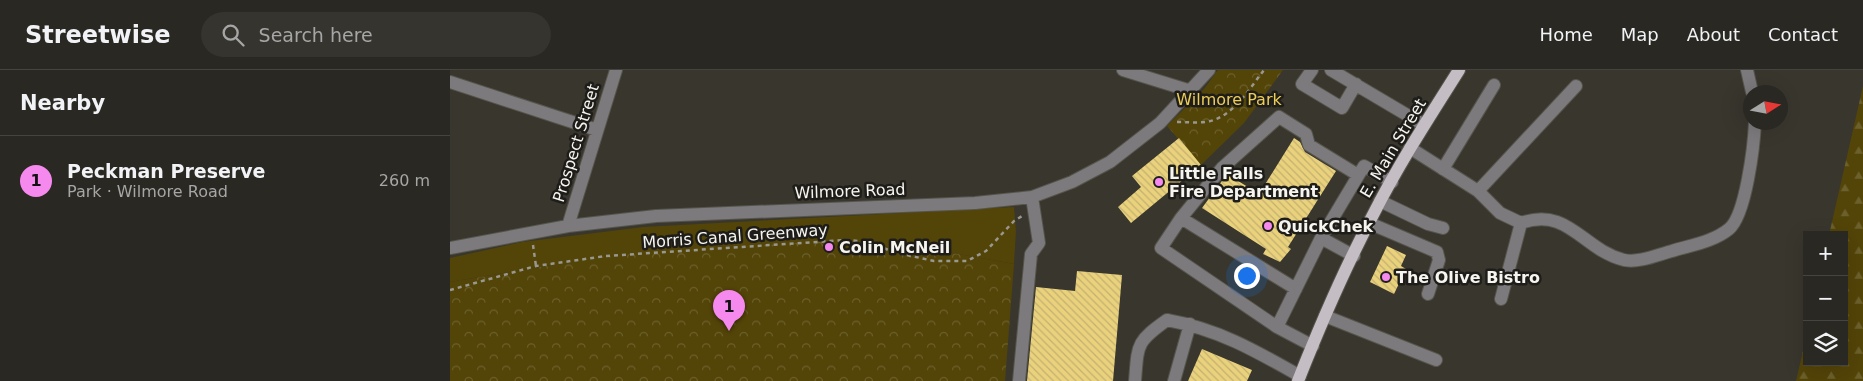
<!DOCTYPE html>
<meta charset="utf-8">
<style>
body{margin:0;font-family:"DejaVu Sans",sans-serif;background:#36342f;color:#f1f3f6}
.controls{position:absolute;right:15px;bottom:15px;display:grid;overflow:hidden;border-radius:0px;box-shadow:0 5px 20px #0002}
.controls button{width:45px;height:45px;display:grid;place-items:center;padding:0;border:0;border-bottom:1px solid #464440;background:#2a2822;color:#f1f3f6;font:25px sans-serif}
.compass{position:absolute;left:1293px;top:15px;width:45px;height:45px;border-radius:50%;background:#2a2822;box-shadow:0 5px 20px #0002;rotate:79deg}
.you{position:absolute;left:796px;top:205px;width:18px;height:18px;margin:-12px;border:4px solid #fff;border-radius:50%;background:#1a73e8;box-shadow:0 0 0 8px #1a73e833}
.badge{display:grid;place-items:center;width:32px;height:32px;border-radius:50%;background:#f689ee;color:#111;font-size:16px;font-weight:700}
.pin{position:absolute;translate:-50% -41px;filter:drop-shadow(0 1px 2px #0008)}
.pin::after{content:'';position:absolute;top:26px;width:18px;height:15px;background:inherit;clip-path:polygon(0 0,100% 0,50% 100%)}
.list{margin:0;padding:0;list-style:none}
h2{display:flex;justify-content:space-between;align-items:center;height:65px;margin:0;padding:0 20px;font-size:21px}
h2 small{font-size:16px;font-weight:400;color:#a5a6a5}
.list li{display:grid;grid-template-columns:32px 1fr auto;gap:15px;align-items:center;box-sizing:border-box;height:90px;padding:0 20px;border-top:1px solid #464440}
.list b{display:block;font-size:19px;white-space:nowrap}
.list p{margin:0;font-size:16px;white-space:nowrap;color:#a5a6a5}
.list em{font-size:16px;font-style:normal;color:#a5a6a5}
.icon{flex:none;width:28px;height:28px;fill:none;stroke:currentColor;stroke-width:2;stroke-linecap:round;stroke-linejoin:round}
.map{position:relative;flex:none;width:1413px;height:311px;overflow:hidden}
header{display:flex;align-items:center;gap:30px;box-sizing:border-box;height:70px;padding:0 25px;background:#2a2822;border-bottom:1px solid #464440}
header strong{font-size:24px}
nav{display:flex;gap:28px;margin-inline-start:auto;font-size:18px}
.search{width:350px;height:45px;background:#36342f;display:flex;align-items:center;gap:12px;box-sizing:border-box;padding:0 18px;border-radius:28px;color:#a5a6a5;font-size:19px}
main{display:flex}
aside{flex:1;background:#2a2822}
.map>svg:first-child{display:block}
.green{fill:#534408}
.forest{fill:url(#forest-firs)}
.park{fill:url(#park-crowns)}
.building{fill:url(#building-back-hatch)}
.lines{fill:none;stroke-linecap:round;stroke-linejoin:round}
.minor-casing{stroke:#56554c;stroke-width:14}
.major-casing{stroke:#56554c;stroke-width:14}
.path{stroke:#999790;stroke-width:2.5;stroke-dasharray:4 4;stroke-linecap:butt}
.minor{stroke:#7d7a7d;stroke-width:12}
.major{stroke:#c5bdc4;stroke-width:12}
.poi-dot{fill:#f689ee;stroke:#1e1d19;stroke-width:2}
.labels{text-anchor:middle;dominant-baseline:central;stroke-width:5;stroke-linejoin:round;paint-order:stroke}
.park-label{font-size:16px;fill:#eccd58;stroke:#1e1d19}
.street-label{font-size:16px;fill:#f6f5ef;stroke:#1e1d19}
.poi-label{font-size:16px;font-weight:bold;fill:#f6f5ef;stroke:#1e1d19;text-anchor:start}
</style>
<header>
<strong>Streetwise</strong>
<div class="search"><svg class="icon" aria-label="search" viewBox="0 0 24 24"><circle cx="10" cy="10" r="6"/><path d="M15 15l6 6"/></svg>Search here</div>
<nav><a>Home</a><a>Map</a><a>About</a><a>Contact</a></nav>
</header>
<main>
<aside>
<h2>Nearby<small></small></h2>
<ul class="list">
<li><span class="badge">1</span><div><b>Peckman Preserve</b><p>Park · Wilmore Road</p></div><em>260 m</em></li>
</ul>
</aside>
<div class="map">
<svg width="1413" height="311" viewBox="0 0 1413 311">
<defs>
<pattern id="forest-firs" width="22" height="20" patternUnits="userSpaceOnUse" patternTransform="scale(1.25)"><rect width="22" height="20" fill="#534408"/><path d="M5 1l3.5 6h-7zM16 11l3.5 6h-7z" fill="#6c602c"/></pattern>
<pattern id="park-crowns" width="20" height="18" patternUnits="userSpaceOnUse" patternTransform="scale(1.25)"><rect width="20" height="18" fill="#534408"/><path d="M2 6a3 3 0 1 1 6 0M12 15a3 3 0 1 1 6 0" fill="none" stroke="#6c602c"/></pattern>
<pattern id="building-back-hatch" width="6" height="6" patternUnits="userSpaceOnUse" patternTransform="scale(1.25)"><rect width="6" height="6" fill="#ead27d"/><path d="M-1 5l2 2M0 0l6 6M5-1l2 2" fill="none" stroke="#c2b070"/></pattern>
</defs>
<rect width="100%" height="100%" fill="#38362d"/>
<path class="green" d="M564,137L566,161L564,194L458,175L101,195L0,212V188L72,172L193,157Z"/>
<path class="forest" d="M1413,16V311H1346L1357,264V292H1394V165H1379Z"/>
<path class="park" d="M768,0H833L794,53L751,95L717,56L754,19Z
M361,172H420L458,175L564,194L555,311H0V212L156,186Z"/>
<path class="building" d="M729,68L751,95L681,153L668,137L691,117L682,106Z
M844,68L850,72L855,82L886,101L838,177L841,179L830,192L813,184L816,179L752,138L777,104L809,124Z
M937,176L956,185L951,196L956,199L944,224L920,212Z
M627,201L672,205L663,311H577L586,217L625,221Z
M752,279L802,300L797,311H738Z"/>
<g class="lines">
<defs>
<path id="minor" d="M673,0L741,21
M862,0L852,14L892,38L906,14
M881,0L974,55
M1297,0L1302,22
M0,12L147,60
M960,78L1028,121L1050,143L1071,153C1118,136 1133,180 1174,190C1189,193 1207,185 1222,181C1241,175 1263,172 1279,159C1296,145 1304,75 1305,52
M993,99L1044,15
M1028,121L1126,16
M930,131L978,154L993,158
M731,148L846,219
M919,153L987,182L989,190L978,224
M118,156L166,0
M871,168L914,96L942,112
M0,178L118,156L206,146L525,133L582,127L622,112L660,92L710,53L759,0
M1051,229L1071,153
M875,246L986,290
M827,257L711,178L731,148L772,98L829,47L856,64L859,75L908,105
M863,276L827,257L871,168L904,186
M569,311L581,184L589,173L582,127
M685,311C688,274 686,272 717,250C768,259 806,281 850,306
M724,311L740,254"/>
<path id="major" d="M848,311C871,253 896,195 925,141C950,92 980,46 1009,0"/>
</defs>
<use href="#minor" class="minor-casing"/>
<use href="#major" class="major-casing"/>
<path class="path" d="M727,52C737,52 746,53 755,52C782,49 799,19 814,0
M83,175L86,196
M0,220L86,196L156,186L396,170L420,172L443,182L484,191H517L536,181L564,151L572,146"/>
<use href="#minor" class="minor"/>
<use href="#major" class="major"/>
</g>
<g class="poi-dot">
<circle cx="709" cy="112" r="5"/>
<circle cx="818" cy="156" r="5"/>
<circle cx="379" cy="177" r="5"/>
<circle cx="936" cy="207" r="5"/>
</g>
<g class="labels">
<g class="park-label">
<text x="779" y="29">Wilmore Park</text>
</g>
<g class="street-label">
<text transform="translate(126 73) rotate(-73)">Prospect Street</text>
<text transform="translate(943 78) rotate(-59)">E. Main Street</text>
<text transform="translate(400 121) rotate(-2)">Wilmore Road</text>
<text transform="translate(285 166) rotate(-4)">Morris Canal Greenway</text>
</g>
<g class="poi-label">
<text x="719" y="103">Little Falls<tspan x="719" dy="18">Fire Department</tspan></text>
<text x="828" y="156">QuickChek</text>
<text x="389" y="177">Colin McNeil</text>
<text x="946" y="207">The Olive Bistro</text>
</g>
</g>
</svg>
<div class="controls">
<button>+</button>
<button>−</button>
<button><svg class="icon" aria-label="layers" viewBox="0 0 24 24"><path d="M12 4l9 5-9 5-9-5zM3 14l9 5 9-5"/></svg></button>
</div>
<svg class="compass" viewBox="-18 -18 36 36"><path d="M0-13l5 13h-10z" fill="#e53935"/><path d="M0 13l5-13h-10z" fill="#a5a6a5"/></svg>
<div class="you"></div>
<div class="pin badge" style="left:279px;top:261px">1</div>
</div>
</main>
